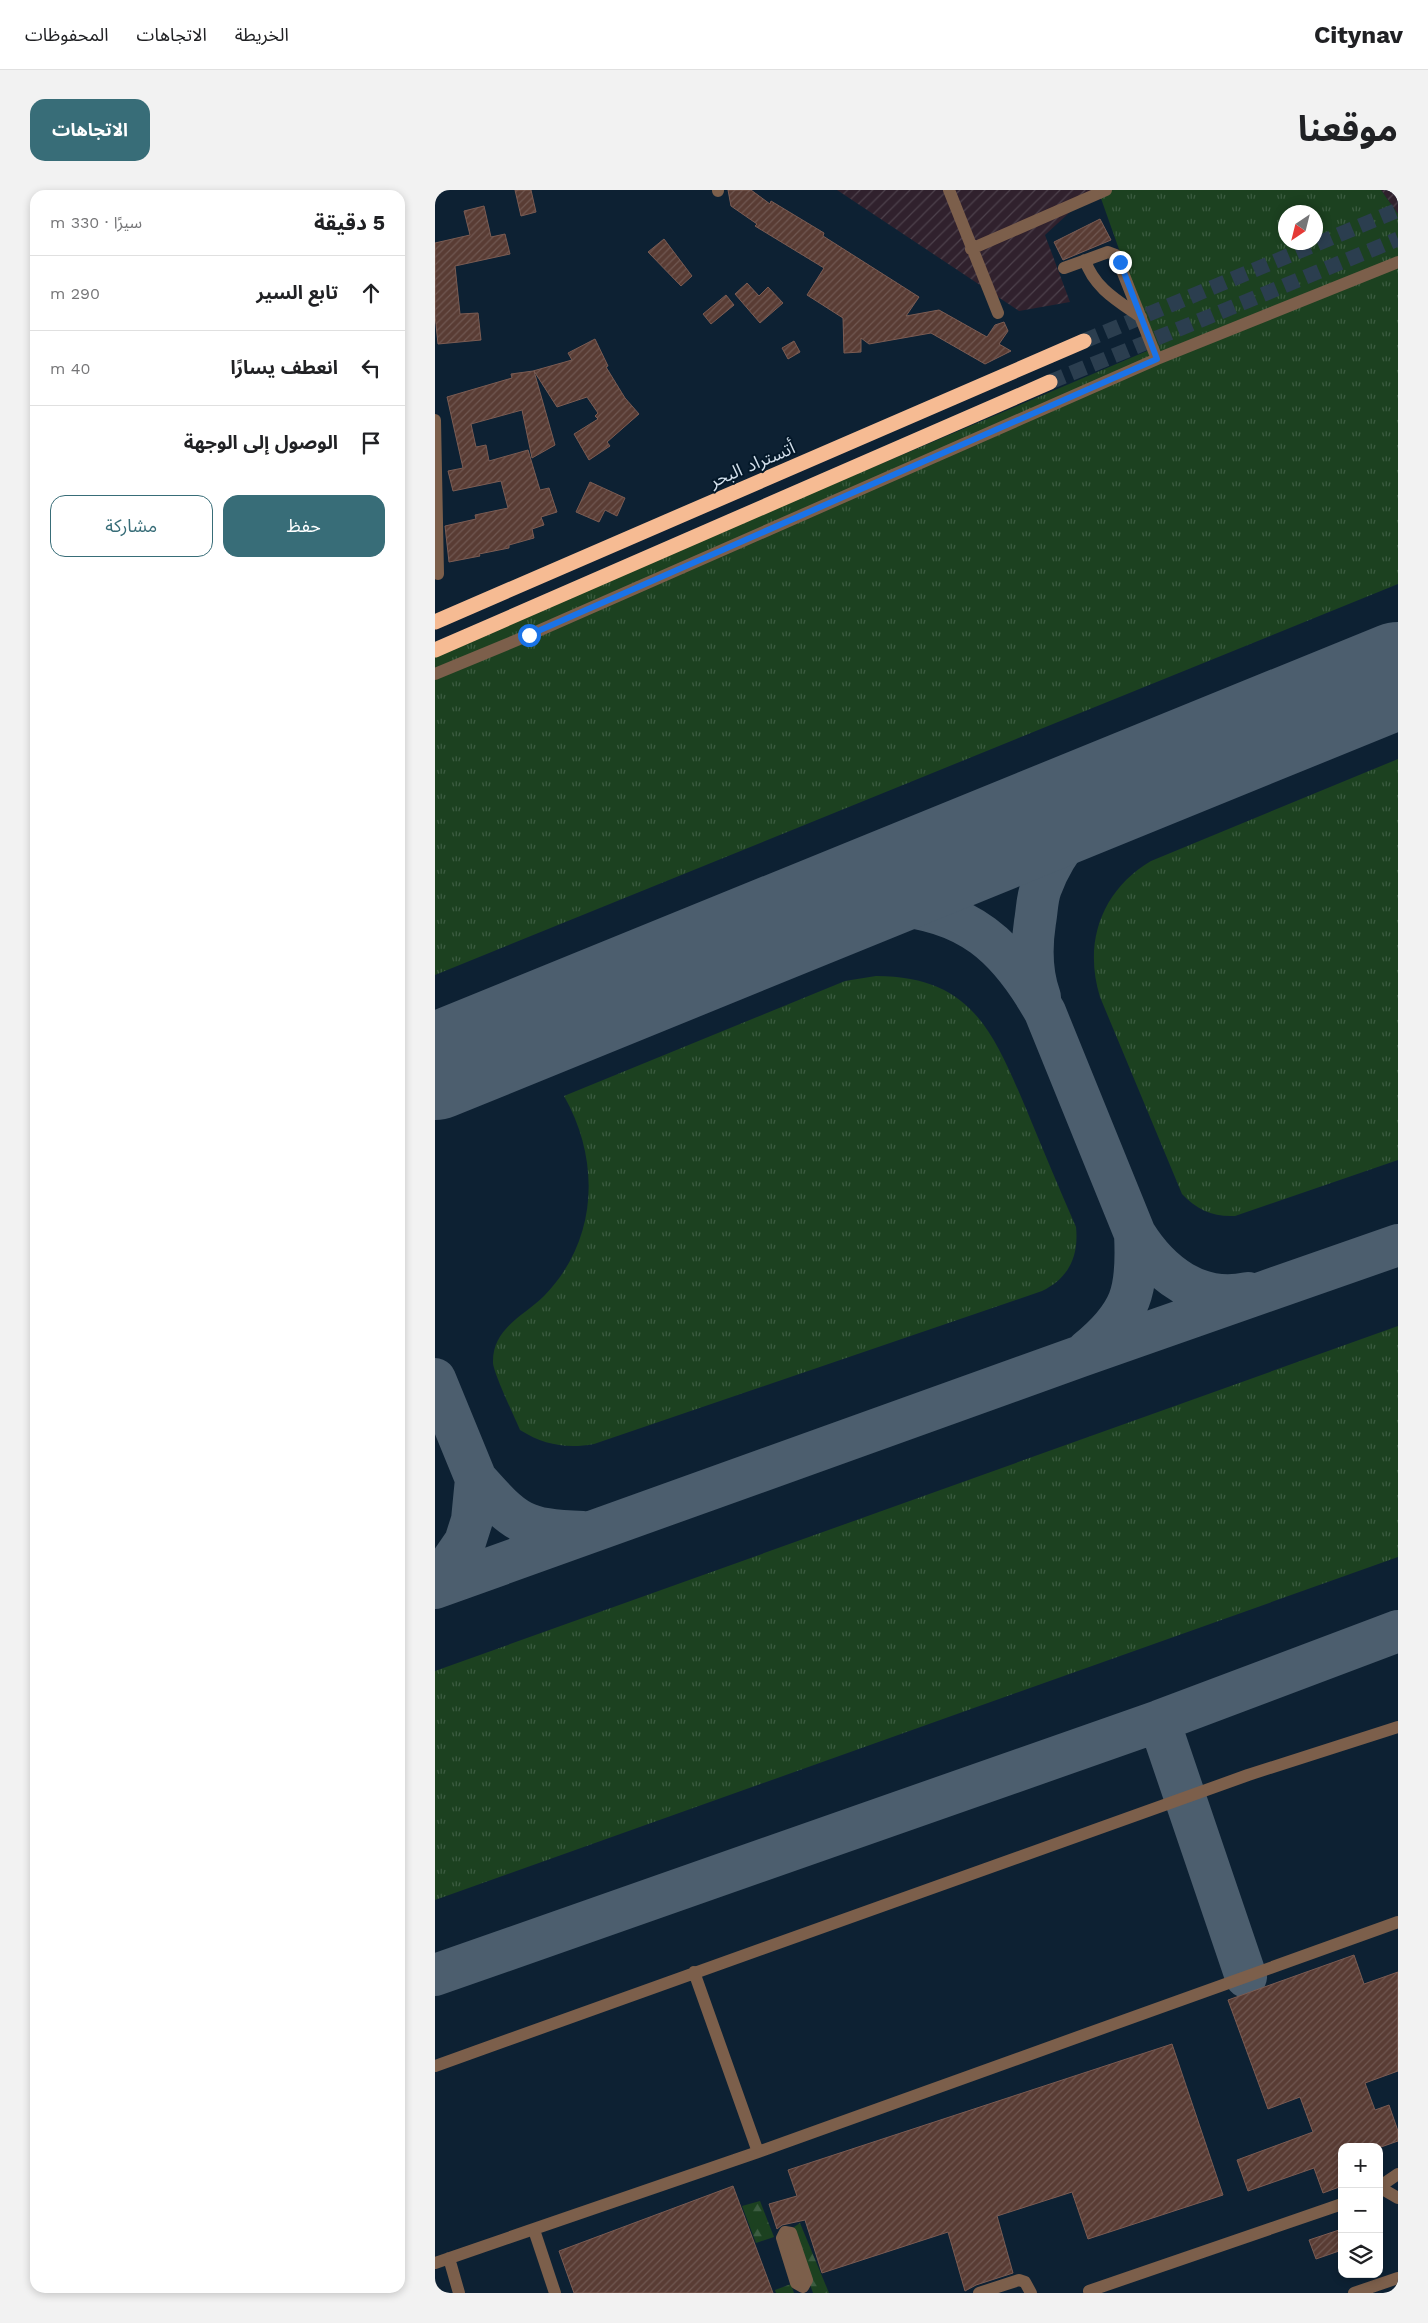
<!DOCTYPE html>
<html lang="ar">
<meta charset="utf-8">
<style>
body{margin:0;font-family:"Work Sans","Noto Sans Arabic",sans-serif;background:#f2f2f2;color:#202124;direction:rtl}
.controls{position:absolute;right:15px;bottom:15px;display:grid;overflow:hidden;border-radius:10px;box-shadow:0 2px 8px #0003}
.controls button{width:45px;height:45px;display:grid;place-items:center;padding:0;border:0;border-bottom:1px solid #e0e0e0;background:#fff;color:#202124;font:25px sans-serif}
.compass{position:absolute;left:843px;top:15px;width:45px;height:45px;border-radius:50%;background:#fff;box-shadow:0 2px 8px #0003;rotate:215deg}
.stop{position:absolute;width:15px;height:15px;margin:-11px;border:4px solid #1a73e8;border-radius:50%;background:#fff}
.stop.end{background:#1a73e8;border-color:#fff;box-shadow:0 1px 5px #0008}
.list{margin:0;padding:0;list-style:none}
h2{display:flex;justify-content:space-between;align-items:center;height:65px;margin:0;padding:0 20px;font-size:21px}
h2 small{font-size:16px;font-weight:400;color:#757577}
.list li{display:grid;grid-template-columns:32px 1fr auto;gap:15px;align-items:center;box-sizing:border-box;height:75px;padding:0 20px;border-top:1px solid #e0e0e0}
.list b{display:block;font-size:19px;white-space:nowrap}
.list em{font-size:16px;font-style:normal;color:#757577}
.actions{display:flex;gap:10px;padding:15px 20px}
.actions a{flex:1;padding:11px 0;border:1px solid #386d78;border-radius:15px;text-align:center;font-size:18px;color:#386d78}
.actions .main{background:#386d78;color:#fff}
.icon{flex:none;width:28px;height:28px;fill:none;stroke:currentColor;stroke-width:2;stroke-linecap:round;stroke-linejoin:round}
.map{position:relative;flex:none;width:963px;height:2103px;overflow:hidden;direction:ltr;border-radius:15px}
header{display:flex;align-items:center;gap:30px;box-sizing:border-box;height:70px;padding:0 25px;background:#fff;border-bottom:1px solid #e0e0e0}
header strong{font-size:24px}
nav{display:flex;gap:28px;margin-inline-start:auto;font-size:18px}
.intro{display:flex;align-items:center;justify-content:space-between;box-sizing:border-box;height:120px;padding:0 30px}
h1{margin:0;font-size:35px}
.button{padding:12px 22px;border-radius:15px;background:#386d78;color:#fff;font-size:18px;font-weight:700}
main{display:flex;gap:30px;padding:0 30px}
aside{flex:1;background:#fff;border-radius:15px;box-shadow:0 2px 8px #0003}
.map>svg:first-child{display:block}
.industrial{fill:url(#industrial-furrows)}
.grass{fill:url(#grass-tufts);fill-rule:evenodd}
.forest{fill:url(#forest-firs)}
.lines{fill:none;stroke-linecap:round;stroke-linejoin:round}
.taxiway{stroke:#4c5e6e;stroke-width:42}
.runway{stroke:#4c5e6e;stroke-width:106}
.building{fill:url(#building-hatch);stroke:#7b5c53}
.highway-tunnel{stroke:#2b3e4f;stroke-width:15;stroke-dasharray:15 8;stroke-linecap:butt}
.minor{stroke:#7c5f4b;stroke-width:12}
.highway{stroke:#f6bb93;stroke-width:15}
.route{stroke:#1a73e8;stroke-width:6}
.labels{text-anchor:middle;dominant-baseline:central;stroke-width:4;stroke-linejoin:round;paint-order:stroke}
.street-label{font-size:18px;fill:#d2dfeb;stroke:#041829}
</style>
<header>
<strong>Citynav</strong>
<nav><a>الخريطة</a><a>الاتجاهات</a><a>المحفوظات</a></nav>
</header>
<div class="intro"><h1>موقعنا</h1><a class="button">الاتجاهات</a></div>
<main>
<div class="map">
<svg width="963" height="2103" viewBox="0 0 963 2103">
<defs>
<pattern id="industrial-furrows" width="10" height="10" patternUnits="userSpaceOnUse" patternTransform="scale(1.25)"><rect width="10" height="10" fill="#30212d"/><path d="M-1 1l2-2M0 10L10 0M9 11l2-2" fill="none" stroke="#4d414c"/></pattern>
<pattern id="grass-tufts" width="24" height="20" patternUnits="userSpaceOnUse" patternTransform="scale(1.25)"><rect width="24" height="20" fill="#1c4120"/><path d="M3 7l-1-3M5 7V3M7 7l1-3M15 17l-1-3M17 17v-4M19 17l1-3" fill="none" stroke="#3c5c41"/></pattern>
<pattern id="forest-firs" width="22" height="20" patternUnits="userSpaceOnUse" patternTransform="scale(1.25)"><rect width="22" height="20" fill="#1c4120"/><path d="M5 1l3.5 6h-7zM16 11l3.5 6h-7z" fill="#3c5c41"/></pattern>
<pattern id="building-hatch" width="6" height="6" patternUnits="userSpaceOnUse" patternTransform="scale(1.25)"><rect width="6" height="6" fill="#593c34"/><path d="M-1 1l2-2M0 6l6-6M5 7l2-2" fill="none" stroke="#705852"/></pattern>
</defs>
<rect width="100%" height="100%" fill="#0d2133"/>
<path class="industrial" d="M402,0H659L610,45L635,112L584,121Z
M946,0H963V24Z"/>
<path class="grass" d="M663,0H946L963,24V394L0,785V463L719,158ZM851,22H881V52H851Z
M963,569V970L800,1026C778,1027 762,1020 747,1004L665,807C648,752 667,700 716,671Z
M441,786C538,786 559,844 592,921C608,960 624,998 641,1037C644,1066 634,1088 607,1101L159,1254C132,1259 109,1255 85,1240C79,1226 59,1184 58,1173C57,1138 89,1126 109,1106C163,1051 166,971 129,906L410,791Z
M963,1136V1367L0,1710V1481Z"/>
<path class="forest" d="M325,2011L339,2047L321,2053L307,2016Z
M365,2033L394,2103H378L356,2039Z
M356,2094L359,2103H341L340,2100Z"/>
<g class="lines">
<path class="taxiway" d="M348,735C367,730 407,713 425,712C434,712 445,714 455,715C533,720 573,756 610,822L700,1044C703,1101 697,1124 652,1161
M605,807C596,782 596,758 600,732C602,721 602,708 606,698C621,656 654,621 690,596
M0,893L25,867
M700,1044C725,1084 764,1114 813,1103
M0,1189L41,1289L37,1330L30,1352L12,1378L0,1389
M41,1289C80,1333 88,1340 148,1342
M0,1398L646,1166L963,1055
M724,1531L811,1787
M0,1785L724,1531L963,1441"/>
<path class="runway" d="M0,877L963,485"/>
</g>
<path class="building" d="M80,0H96L101,22L86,26Z
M293,0H316L335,14L336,11L389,43L388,46L484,107L471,126L504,120L552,147L560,135L569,132L573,141L564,154L576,161L550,174L496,143L434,154L426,148V162L409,163L408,128L372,105L389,78L320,36L322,34L296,16Z
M49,16L56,47L70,44L75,64L20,76L25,124L43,123L46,150L3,154L0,125V53L35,45L29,21Z
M665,29L676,50L628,70L619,52Z
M229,49L257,86L246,96L213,62Z
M312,93L324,106L333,97L348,113L325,133L300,104Z
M291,105L299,115L276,134L268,124Z
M160,149L173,176L171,177L190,208L204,224L172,252L175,256L154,270L139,244L163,229L160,226L163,223L152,207L122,217L99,181L120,255L97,268L87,220L36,234L41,257L51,255L54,271L93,260L105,300L114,298L122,322L106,327L109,335L97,339L99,348L74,355V358L44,364L45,366L14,372L10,336L41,329L40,325L73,318L66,291L18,301L13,281L28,278L12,207L77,188L76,184L98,181L137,170L133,163Z
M359,151L365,162L353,169L347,158Z
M155,292L190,308L182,326L170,320L164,332L141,322Z
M919,1765L929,1794L963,1782V1881L930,1893L940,1920L954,1915L963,1941V1951L946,1957H907V1996L888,2003L879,1978L813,2001L802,1970L878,1942L865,1907L833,1919L793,1810Z
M737,1854L788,2005L653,2049L637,2002L562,2026L578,2083L541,2095L530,2101L513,2042L387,2083L370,2030L347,2035L342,2039L334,2014L362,2006L353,1980Z
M298,1996L338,2103H139L124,2061Z
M907,2039V2060L881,2069L874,2050Z"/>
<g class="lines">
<path class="highway-tunnel" d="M649,151L963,20
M615,192L963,49"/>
<path class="minor" d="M283,0V1
M514,0L563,123
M536,59L671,0
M650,70C659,98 683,111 706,127
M629,78L673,62L681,65L722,169
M0,230L3,384
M0,484L94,445L722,169L963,72
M259,1782L323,1962
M0,1876L813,1585L963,1537
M963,1984L944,1997L963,2008
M99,2040L120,2103
M350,2042L356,2043L372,2090L368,2097L361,2093L347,2048Z
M14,2068L24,2103
M0,2073L323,1962L963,1732
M654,2101L907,2014
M544,2103L584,2090L590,2092L596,2103
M919,2103L963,2088"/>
<path class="highway" d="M0,432L649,151
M0,460L615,192"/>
</g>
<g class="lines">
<path class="route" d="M94,445L722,169L685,72"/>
</g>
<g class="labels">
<g class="street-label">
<text transform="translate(317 274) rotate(-23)">أتستراد البحر</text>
</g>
</g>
</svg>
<div class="controls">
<button>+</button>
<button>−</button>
<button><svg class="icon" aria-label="layers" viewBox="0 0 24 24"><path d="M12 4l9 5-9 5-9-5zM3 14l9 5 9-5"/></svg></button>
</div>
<svg class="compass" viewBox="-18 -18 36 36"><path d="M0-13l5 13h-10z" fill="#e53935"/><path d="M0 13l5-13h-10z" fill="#757577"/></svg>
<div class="stop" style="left:94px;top:445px"></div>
<div class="stop end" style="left:685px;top:72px"></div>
</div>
<aside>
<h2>5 دقيقة<small>سيرًا · 330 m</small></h2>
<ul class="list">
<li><svg class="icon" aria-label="ahead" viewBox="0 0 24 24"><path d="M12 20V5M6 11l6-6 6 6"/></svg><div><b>تابع السير</b></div><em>290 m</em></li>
<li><svg class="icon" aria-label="left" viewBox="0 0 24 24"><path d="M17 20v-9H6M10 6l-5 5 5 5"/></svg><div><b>انعطف يسارًا</b></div><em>40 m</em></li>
<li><svg class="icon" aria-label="arrive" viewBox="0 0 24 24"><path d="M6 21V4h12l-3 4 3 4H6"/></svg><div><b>الوصول إلى الوجهة</b></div></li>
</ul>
<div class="actions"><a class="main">حفظ</a><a>مشاركة</a></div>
</aside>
</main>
